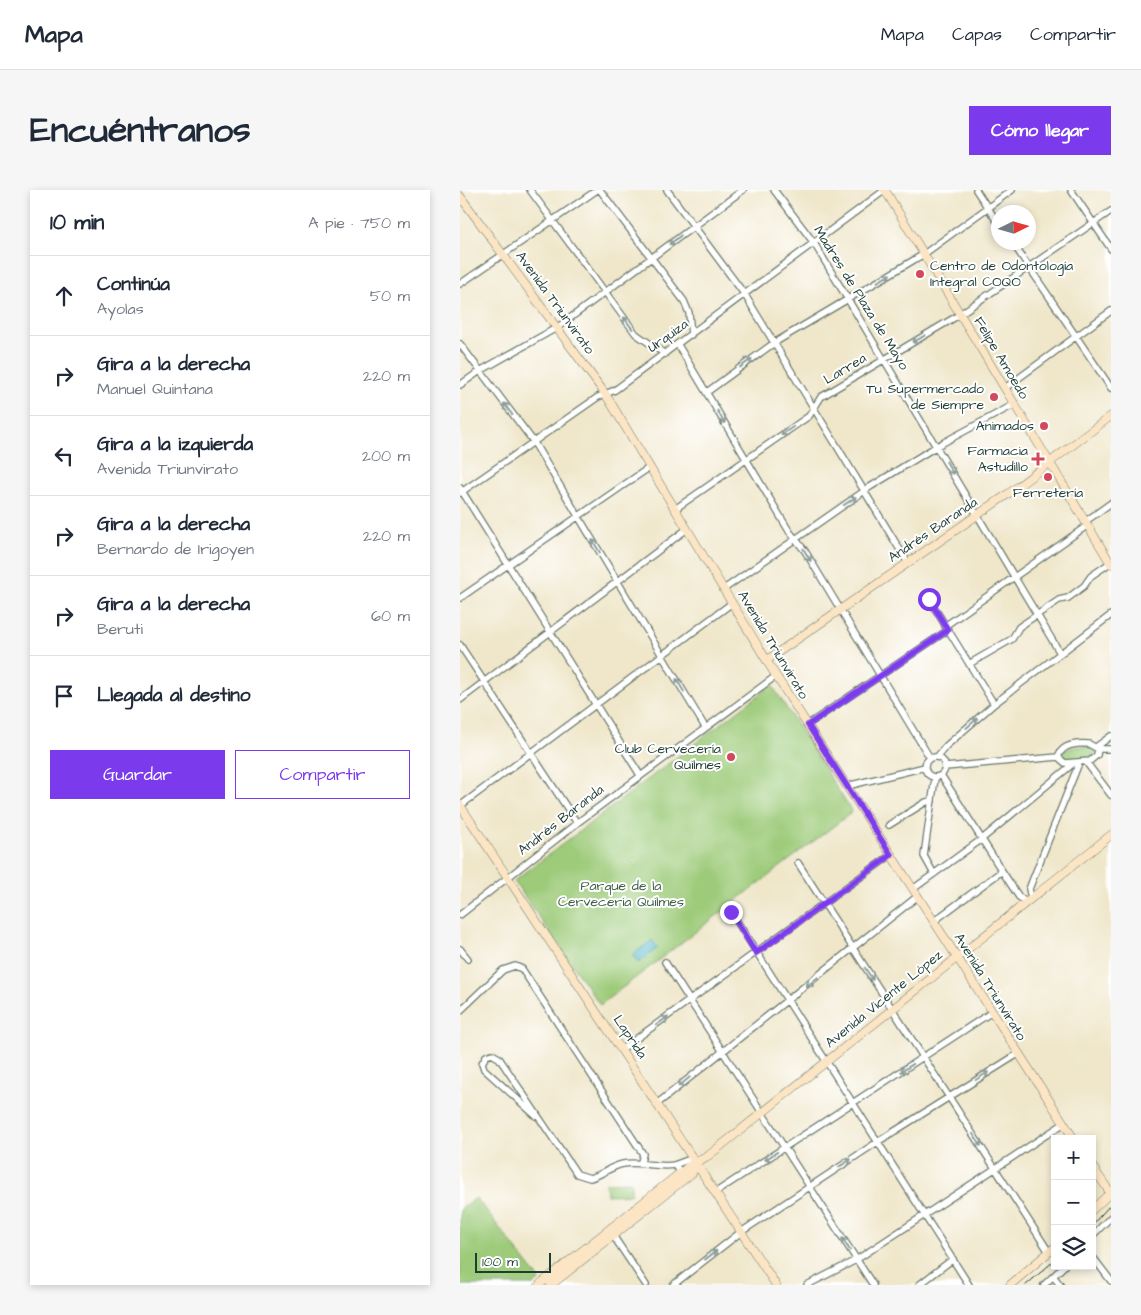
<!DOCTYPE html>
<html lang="es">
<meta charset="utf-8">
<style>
body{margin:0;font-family:"Architects Daughter",sans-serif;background:#f6f6f7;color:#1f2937}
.controls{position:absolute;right:15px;bottom:15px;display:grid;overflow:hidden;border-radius:0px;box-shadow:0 2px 8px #0003}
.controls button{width:45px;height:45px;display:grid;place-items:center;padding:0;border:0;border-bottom:1px solid #e0e1e3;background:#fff;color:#1f2937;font:25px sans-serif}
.compass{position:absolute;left:531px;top:15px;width:45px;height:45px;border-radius:50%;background:#fff;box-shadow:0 2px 8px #0003;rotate:85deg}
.scale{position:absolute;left:15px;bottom:12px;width:76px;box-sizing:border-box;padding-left:5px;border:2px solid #1f3d34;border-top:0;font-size:14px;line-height:18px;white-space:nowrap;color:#1f3d34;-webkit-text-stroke:4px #fff;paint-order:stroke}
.stop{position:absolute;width:15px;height:15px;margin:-11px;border:4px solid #7c3aed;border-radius:50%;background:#fff}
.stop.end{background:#7c3aed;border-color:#fff;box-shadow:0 1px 5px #0008}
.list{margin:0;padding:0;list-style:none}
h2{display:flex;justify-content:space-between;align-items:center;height:65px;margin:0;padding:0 20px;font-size:21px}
h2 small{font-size:16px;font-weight:400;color:#747a83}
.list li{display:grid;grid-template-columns:32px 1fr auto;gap:15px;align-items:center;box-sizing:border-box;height:80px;padding:0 20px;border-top:1px solid #e0e1e3}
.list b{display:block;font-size:19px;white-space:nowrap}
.list p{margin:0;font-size:16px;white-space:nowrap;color:#747a83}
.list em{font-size:16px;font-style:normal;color:#747a83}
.actions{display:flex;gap:10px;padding:15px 20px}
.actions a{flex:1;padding:11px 0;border:1px solid #7c3aed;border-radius:0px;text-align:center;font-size:18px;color:#7c3aed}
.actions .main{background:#7c3aed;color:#fff}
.icon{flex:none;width:28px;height:28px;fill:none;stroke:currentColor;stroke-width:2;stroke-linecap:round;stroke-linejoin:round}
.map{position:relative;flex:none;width:651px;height:1095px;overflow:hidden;border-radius:0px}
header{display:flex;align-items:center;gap:30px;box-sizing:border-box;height:70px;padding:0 25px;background:#fff;border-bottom:1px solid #e0e1e3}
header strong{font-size:24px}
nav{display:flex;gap:28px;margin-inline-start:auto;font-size:18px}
.intro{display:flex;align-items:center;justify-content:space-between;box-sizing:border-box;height:120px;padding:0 30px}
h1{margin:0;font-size:35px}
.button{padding:12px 22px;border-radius:0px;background:#7c3aed;color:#fff;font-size:18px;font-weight:700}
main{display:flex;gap:30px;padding:0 30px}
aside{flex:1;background:#fff;border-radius:0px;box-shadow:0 2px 8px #0003}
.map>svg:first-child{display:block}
.green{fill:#9dcb79;stroke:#5e8456}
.water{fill:#48b4c5;stroke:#34787c}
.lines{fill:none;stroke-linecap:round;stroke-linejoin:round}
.street-casing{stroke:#687869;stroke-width:8}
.secondary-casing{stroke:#687869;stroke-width:9}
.street{stroke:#fff;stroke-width:5.5}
.secondary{stroke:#fce5c4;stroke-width:8}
.rail{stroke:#1f3d34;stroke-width:1}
.oneway{stroke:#8f9e9a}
.route{stroke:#7c3aed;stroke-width:6}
.poi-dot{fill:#d1495b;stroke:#fff;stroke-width:2}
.labels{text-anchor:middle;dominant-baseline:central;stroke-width:4;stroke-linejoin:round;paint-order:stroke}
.poi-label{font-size:14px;fill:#1f3d34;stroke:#fff;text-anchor:end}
.street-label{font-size:14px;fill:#1f3d34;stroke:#fff}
.park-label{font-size:14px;fill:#3e6045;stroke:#fff}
</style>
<header>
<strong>Mapa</strong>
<nav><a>Mapa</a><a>Capas</a><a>Compartir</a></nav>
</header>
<div class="intro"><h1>Encuéntranos</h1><a class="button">Cómo llegar</a></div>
<main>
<aside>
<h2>10 min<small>A pie · 750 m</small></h2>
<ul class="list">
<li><svg class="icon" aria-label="ahead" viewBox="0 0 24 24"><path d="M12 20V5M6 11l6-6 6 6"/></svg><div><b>Continúa</b><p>Ayolas</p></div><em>50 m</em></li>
<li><svg class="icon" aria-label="right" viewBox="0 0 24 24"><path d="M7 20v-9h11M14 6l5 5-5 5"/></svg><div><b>Gira a la derecha</b><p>Manuel Quintana</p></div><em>220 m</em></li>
<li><svg class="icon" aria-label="left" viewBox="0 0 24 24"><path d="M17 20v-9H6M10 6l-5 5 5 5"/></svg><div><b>Gira a la izquierda</b><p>Avenida Triunvirato</p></div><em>200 m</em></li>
<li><svg class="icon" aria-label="right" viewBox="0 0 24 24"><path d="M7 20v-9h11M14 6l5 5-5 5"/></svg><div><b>Gira a la derecha</b><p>Bernardo de Irigoyen</p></div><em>220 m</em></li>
<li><svg class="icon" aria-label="right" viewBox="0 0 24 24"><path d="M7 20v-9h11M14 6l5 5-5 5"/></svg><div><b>Gira a la derecha</b><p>Beruti</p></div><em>60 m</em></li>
<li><svg class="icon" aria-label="arrive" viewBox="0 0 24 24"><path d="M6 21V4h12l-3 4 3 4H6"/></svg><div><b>Llegada al destino</b></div></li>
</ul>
<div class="actions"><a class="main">Guardar</a><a>Compartir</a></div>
</aside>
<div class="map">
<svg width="651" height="1095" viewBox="0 0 651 1095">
<rect width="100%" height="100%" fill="#fff"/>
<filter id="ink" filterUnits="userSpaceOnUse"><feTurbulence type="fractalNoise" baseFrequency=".02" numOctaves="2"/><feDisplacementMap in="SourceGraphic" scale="10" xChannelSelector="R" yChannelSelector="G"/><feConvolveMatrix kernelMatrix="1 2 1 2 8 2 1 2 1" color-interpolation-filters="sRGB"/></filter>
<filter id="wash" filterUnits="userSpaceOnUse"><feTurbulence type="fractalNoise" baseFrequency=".0096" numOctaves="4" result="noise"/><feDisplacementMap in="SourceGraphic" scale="20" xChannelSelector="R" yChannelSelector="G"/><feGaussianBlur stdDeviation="1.12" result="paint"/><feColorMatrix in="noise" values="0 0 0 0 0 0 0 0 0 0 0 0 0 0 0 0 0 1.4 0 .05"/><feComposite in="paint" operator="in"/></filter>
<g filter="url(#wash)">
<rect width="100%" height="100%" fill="#f0e7cb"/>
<path class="green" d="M312,495L392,622L140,815L54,691Z
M625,556L634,558L636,562L630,569L606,571L599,566L601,563L610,558Z
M171,992V1004L147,1005L146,993Z
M16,1008L80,1090L74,1095H0V1020Z"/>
<path class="water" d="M192,750L198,758L178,773L172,765Z"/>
</g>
<g filter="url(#ink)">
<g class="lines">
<defs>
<path id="street" d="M70,0L176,144L205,164
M140,0L224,111L229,123L231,145
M207,0L285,105L448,373
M314,0L354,53L600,463
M516,0L538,33
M611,0L651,59
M552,52L651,198
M0,94L137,0
M0,154L73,251L245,537
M218,155L329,341L345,361L470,568
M0,195L20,181L98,137L283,0
M545,198L651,121
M247,202L314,153L464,64L552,0
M0,298L180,585
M0,303L138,207L155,200L425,0
M215,319L349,226L361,207L494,128L651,21
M626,331L651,313
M264,399L410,297L477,256L555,214
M0,408L190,277
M469,409L534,514
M485,436L628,335
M0,455L117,633
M509,474L552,449L559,437L599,410L608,408L624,396L631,386L650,373
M0,510L227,339
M347,535L488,440
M629,554L638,559L637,565L630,571L605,573L598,567C602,554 617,553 629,554Z
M636,557L651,546
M638,559H651
M465 577a10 10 0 1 1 20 0a10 10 0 1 1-20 0Z
M477,567L486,556L534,514L651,425
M626,572L651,605
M485,577L598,567
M481,585L542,681L559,707L566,712
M387,596L465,577
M0,616L272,413
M429,635L466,612L472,611
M338,673L589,1062
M474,684L464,666L475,588
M453,699L522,649L614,573
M571,708L569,699L619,573
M271,722L509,1095
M0,725L117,633L316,486
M474,731L542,681
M0,759L8,769
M205,772L413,1095
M0,821L43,780L55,776L62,779L183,964L181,972
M162,859L431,665
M198,913L458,706
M76,926L24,879L22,873L26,866L32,864L39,868L117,984L130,988C142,985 151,976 163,974C181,971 197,978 214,975L221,982
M214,975L233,968
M256,1002L532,822
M152,1044L186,1095
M632,1046L651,1027
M632,1066L651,1091
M594,1087L600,1095
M213,1095L281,1042L419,951L558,864
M347,1095L396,1070L603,934
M459,1095L493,1069
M584,1095L604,1076"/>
<path id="secondary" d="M425,0L651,374
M0,6L146,205L316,486L614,949
M307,470L548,304L651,226
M0,615L316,1095
M632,976L651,1004
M632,1020L650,1003
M79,1095L229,976L248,966L651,645
M91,1095L232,983L237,974
M550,1095L595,1057"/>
</defs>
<use href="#street" class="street-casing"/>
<use href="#secondary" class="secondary-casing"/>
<use href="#street" class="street"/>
<use href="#secondary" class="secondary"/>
<path class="rail" d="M632,1035L651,1014
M566,1095L595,1070"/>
</g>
<defs><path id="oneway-shaft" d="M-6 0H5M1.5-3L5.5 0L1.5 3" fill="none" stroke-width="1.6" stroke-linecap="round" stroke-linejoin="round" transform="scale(1.25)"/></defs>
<g class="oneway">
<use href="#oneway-shaft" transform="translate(215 50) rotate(142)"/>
<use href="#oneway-shaft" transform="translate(424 88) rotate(-31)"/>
<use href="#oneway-shaft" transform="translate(168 133) rotate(-126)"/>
<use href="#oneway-shaft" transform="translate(459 149) rotate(149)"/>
<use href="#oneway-shaft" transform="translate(286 173) rotate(-36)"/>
<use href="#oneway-shaft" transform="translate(48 219) rotate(-127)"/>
<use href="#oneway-shaft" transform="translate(261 227) rotate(60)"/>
<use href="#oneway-shaft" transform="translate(327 241) rotate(145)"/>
<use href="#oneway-shaft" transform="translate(490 278) rotate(60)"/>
<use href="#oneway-shaft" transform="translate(390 311) rotate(-34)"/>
<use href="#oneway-shaft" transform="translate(136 356) rotate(-121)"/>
<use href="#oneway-shaft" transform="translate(347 365) rotate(59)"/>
<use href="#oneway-shaft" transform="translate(220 495) rotate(-121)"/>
<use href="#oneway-shaft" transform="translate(512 533) rotate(-41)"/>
<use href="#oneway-shaft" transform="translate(409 784) rotate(57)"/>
<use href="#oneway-shaft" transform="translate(352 792) rotate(141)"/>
<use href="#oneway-shaft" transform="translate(202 831) rotate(-35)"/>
<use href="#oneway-shaft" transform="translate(447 878) rotate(147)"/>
<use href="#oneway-shaft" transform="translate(522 886) rotate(-32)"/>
<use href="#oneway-shaft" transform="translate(224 892) rotate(141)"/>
<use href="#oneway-shaft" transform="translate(517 950) rotate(57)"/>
<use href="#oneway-shaft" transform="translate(311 966) rotate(147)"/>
<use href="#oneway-shaft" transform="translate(385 973) rotate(-33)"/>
<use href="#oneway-shaft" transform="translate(386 1054) rotate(-122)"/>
<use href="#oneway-shaft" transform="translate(251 1065) rotate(-38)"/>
</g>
</g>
<g class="lines" filter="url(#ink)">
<path class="route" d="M271,722L296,763L431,665L348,535L488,440L469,409"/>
</g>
<g class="poi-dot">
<circle cx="460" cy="84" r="5"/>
<circle cx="534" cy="207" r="5"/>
<circle cx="584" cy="236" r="5"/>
<path d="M575.5 261.5h5v5h5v5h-5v5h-5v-5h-5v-5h5z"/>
<circle cx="588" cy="287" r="5"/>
<circle cx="271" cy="567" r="5"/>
</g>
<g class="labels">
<g class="poi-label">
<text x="470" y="76" text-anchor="start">Centro de Odontología<tspan x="470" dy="16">Integral COQO</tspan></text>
<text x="524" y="199">Tu Supermercado<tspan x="524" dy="16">de Siempre</tspan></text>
<text x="574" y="236">Animados</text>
<text x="568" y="261">Farmacia<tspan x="568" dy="16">Astudillo</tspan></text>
<text x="588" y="303" text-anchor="middle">Ferretería</text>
<text x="261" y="559">Club Cervecería<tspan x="261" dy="16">Quilmes</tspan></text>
</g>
<g class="street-label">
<text transform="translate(401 108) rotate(58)">Madres de Plaza de Mayo</text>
<text transform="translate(95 113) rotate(54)">Avenida Triunvirato</text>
<text transform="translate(208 146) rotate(-36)">Urquiza</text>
<text transform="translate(541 168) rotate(59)">Felipe Amoedo</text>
<text transform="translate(385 179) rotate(-31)">Larrea</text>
<text transform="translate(473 340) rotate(-34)">Andrés Baranda</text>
<text transform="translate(313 455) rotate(59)">Avenida Triunvirato</text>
<text transform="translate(101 630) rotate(-38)">Andrés Baranda</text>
<text transform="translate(530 797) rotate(58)">Avenida Triunvirato</text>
<text transform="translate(424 809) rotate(-39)">Avenida Vicente López</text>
<text transform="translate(170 847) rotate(56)">Laprida</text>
</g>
<g class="park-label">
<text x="161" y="696">Parque de la<tspan x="161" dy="16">Cervecería Quilmes</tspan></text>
</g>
</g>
</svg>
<div class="controls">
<button>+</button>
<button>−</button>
<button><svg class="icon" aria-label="layers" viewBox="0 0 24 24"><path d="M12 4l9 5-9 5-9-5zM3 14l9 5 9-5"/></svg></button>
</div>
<svg class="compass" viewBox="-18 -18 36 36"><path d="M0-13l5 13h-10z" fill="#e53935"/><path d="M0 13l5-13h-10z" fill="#747a83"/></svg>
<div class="scale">100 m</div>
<div class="stop" style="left:469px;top:409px"></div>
<div class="stop end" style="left:271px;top:722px"></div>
</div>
</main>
